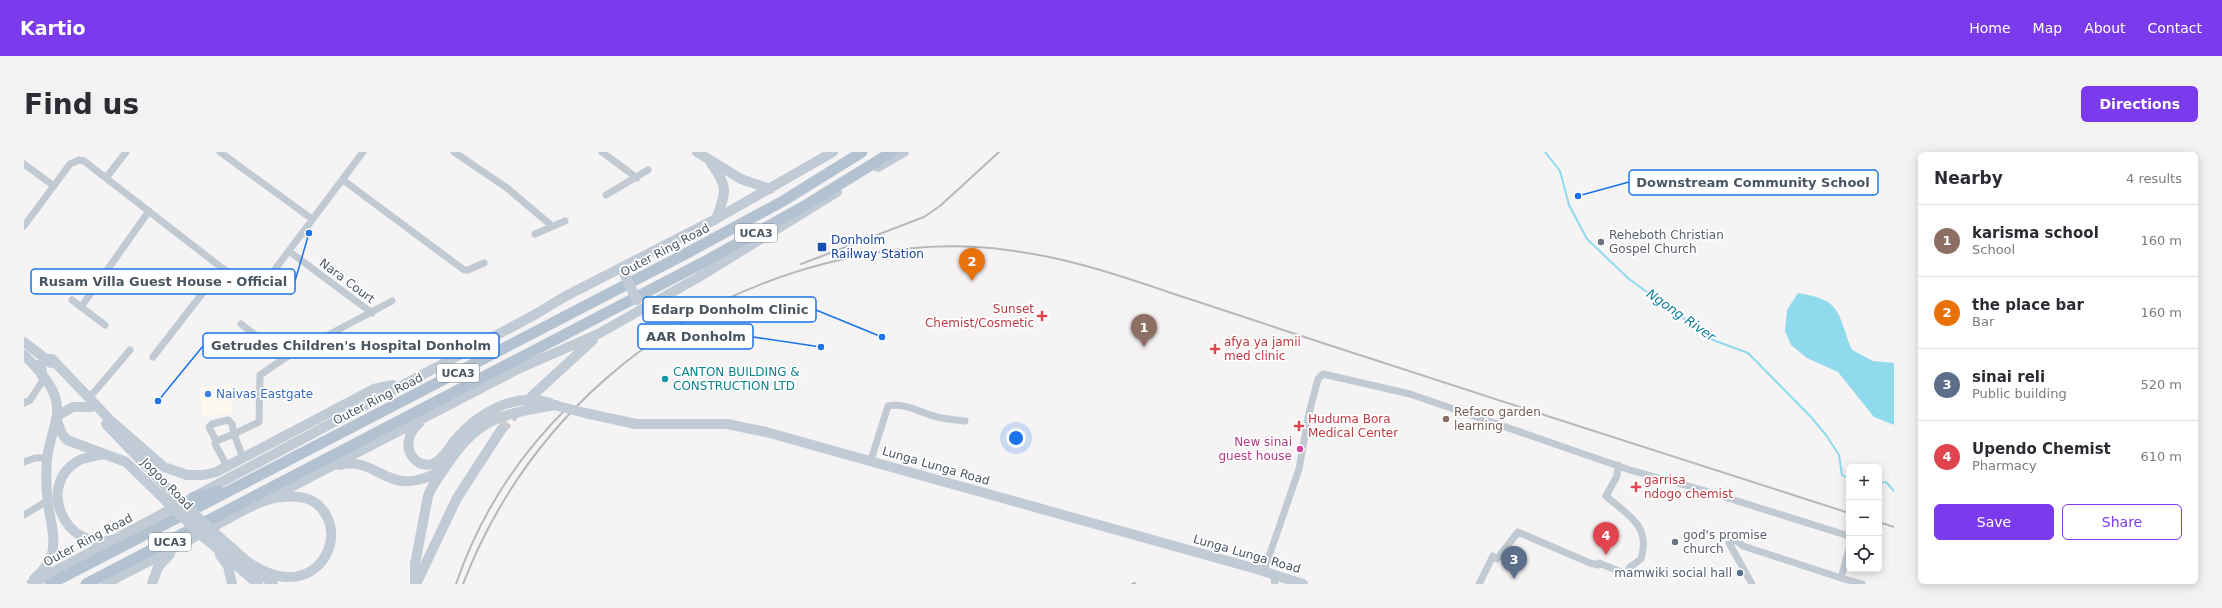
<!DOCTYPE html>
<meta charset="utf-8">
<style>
body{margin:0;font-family:"DejaVu Sans",sans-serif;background:#f2f2f3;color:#2b2b33}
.controls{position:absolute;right:12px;bottom:12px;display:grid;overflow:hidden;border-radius:6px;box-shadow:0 2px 10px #0003}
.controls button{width:36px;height:36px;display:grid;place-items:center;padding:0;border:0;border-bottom:1px solid #e1e1e2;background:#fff;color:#2b2b33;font:20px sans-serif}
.you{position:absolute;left:992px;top:286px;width:14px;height:14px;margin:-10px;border:3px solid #fff;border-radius:50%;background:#1a73e8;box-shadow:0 0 0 6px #1a73e833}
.badge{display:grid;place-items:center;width:26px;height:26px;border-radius:50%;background:#7c3aed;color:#fff;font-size:13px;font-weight:700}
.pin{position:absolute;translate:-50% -33px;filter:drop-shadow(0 1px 2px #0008)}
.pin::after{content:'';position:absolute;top:21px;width:14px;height:12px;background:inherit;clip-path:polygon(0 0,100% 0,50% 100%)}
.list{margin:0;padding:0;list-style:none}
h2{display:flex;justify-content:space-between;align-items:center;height:52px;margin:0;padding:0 16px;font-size:17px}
h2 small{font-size:13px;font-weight:400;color:#7c7c81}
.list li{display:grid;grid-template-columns:26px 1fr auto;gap:12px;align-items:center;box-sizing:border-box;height:72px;padding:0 16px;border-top:1px solid #e1e1e2}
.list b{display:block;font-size:15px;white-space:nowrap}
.list p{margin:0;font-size:13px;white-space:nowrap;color:#7c7c81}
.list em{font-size:13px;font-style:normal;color:#7c7c81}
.actions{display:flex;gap:8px;padding:12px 16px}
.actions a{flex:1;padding:9px 0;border:1px solid #7c3aed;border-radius:6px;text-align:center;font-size:14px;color:#7c3aed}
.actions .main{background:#7c3aed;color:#fff}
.icon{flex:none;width:22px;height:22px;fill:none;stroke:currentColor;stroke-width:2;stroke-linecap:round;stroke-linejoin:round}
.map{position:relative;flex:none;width:1870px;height:432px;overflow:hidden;border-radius:6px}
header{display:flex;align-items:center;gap:24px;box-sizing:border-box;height:56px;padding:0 20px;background:#7c3aed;color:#fff}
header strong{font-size:19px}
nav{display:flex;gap:22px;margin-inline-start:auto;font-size:14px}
.intro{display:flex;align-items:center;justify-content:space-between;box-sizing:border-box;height:96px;padding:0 24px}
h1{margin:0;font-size:28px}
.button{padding:10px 18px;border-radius:6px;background:#7c3aed;color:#fff;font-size:14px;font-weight:700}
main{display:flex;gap:24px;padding:0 24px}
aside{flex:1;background:#fff;border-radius:6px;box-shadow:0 2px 10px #0003}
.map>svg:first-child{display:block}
.commercial{fill:#fdf9ef}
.water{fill:#90daee}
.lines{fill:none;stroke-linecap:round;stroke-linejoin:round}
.stream{stroke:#90daee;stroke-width:2}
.secondary-tunnel{stroke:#caccce;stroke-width:10;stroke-dasharray:10 5;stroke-linecap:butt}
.street{stroke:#c1cad2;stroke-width:7}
.secondary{stroke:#c1cbd6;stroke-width:10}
.primary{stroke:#b3c2d1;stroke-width:11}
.rail{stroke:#b5b8bd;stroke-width:2}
.secondary-bridge{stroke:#c1cbd6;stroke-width:10}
.worship-dot{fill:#6b7280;stroke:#fff;stroke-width:1.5}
.transit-dot{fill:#1a4fb4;stroke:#fff;stroke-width:1.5}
.health-dot{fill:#e0444e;stroke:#fff;stroke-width:1.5}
.culture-dot{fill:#0f9aa8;stroke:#fff;stroke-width:1.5}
.shop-dot{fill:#3f7fe0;stroke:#fff;stroke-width:1.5}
.education-dot{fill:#8d6e63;stroke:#fff;stroke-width:1.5}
.hotel-dot{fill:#d1479c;stroke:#fff;stroke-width:1.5}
.service-dot{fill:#5c6f8a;stroke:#fff;stroke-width:1.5}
.labels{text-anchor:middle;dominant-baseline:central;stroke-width:3.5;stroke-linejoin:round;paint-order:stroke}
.shield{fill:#fff;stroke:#808990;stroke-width:1}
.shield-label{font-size:11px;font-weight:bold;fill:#4a5661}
.worship-label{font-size:12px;fill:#5b616d;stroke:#fff;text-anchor:start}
.transit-label{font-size:12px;fill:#164399;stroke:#fff;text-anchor:start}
.street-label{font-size:12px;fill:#4a5661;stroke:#fff}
.health-label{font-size:12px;fill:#be3a42;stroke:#fff;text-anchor:start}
.culture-label{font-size:12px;fill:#0d838f;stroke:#fff;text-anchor:start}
.shop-label{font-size:12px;fill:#366cbe;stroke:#fff;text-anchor:start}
.education-label{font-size:12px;fill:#785e54;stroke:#fff;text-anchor:start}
.hotel-label{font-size:12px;fill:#b23c85;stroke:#fff;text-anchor:end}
.service-label{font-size:12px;fill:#4e5e75;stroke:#fff;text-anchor:end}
.water-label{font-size:13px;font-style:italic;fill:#0c7c9b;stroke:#fff}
.leader{fill:none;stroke:#1a73e8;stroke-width:1.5}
.callout-dot{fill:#1a73e8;stroke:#fff;stroke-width:1.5}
.callout{fill:#fff;stroke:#1a73e8;stroke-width:1.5}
.callout-label{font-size:13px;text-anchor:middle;font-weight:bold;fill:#4a5661}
</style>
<header>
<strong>Kartio</strong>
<nav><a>Home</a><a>Map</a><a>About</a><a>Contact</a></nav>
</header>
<div class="intro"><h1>Find us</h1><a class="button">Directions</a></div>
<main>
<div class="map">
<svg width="1870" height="432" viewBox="0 0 1870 432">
<rect width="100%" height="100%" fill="#f5f3f3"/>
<path class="commercial" d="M206,233L208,262L178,264L176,235Z"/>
<path class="water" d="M1774,141C1819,148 1813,161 1828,198L1849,209L1870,211V273L1850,265L1814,220L1783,206L1767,193L1761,179L1763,158Z"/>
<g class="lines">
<path class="stream" d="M1521,0L1536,19L1545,53L1563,87L1605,127L1689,188L1724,201L1787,265L1802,283L1815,303L1818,323L1825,327
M1855,331L1862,330L1870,339"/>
<path class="secondary-tunnel" d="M477,278L495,257"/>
<path class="street" d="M196,0L288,67
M430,0L483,36L528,74
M578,0L613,26
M0,12L30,34
M82,26L102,0
M319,28L440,118H444L460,111
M582,43L624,18
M0,74L46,12L55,8L60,9L198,116L227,134L235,135L240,132L339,0
M511,82L541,69
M266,100L348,161
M48,148L57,155
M217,172L261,206L368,149
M81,173L57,155L125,59
M129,205L198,116
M66,245L106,198
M0,251L6,248L20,227
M192,289L185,275L188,272L204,268L208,272L210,282L192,289L191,292L203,314
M219,306L210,282L235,270L236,223L261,206
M847,308L864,254C881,250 897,261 913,265C922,267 932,268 941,269
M0,310L11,306H23
M0,363L23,349
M1240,419L1275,317L1285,261L1294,227L1299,222L1386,242L1606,318L1675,337L1825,384
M1249,423L1251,432
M1817,426L1838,432
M1455,432L1469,404L1473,407L1494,380L1566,411L1574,413L1575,411L1602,422L1606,415L1617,407C1627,374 1605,364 1582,344L1593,324L1594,313
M1728,432L1705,391L1711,388L1719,394L1817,426L1825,397"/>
<path class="secondary" d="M673,0L717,27L746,37
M687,11C705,36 702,40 692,67
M854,15L880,0
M0,190L27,211
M0,203C12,215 28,231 32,248C37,266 24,288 23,308C22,321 22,337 24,351C26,367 32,386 28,402C25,412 18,420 10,427
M18,224L17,211L23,207H28L86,268L140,315L163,323H180L192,320L350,237L369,233
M508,244L569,188
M561,261L612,272H703L742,280L1229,416L1279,432
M33,264L49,255H67
M32,266L38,282L43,288L102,310L143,350
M396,270C391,275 386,280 385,288C382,301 393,316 408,312C418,309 425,296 431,288C453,262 491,239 526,251
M82,272L151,344
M80,302C72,304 61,305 54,309C12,333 41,399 87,388
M315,313C357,303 362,350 418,318
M238,350L494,217L574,182L675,125L813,40
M192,382L249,432
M181,386L234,432
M196,403L204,414L208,432
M393,430L433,346L477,278
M7,432L512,162L540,145L692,67L809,0
M81,432C113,415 146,399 178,381C197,371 217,358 237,350C253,344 279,341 293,352C323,378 302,427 263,425C250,425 238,418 227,412
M128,432L134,415L146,402
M391,432V412L404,344C408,333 416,323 423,313C454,265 479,262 532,253"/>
<path class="primary" d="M170,345L195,339
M26,432L665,100L759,49L838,0
M62,432L678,111L782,53L868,0"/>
<path class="rail" d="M777,112L900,65L916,54L975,0
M1855,370L1870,375
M432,432C455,365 494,304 544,255
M439,432C502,270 635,154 803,111C861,96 923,90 983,98C1041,105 1095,123 1150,142C1215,163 1279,185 1345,206C1505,258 1664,310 1825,361
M1108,432L1111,431"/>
<path class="secondary-bridge" d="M601,124L613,148
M534,254L561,261
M151,344L192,382
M143,350L181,386"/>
</g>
<g class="worship-dot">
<circle cx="1577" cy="90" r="4"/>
<circle cx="1651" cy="390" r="4"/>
</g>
<rect class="transit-dot" x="793" y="90" width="10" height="10" rx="2"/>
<g class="health-dot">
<path d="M1016 158h4v4h4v4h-4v4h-4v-4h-4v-4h4z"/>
<path d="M1189 191h4v4h4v4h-4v4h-4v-4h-4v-4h4z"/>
<path d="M1273 268h4v4h4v4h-4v4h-4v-4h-4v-4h4z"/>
<path d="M1610 329h4v4h4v4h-4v4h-4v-4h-4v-4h4z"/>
</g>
<circle class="culture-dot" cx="641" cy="227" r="4"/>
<circle class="shop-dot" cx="184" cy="242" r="4"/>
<circle class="education-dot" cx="1422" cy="267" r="4"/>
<circle class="hotel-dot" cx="1276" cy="297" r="4"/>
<circle class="service-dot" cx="1716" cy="421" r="4"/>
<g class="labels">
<g class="shield">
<rect x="711" y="72" width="42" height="18" rx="3"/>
<rect x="413" y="212" width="42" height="18" rx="3"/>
<rect x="125" y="381" width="42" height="18" rx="3"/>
</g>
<g class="shield-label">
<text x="732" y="81">UCA3</text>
<text x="434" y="221">UCA3</text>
<text x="146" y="390">UCA3</text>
</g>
<g class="worship-label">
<text x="1585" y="83">Reheboth Christian<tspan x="1585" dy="14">Gospel Church</tspan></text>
<text x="1659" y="383">god's promise<tspan x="1659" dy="14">church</tspan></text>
</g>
<g class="transit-label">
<text x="807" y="88">Donholm<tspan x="807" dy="14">Railway Station</tspan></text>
</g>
<g class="street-label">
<text transform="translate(641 98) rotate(-28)">Outer Ring Road</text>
<text transform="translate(323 129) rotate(37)">Nara Court</text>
<text transform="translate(354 247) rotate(-27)">Outer Ring Road</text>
<text transform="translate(912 314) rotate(16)">Lunga Lunga Road</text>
<text transform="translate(143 332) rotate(45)">Jogoo Road</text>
<text transform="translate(64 388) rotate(-28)">Outer Ring Road</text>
<text transform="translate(1223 402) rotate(16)">Lunga Lunga Road</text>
</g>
<g class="health-label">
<text x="1010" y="157" text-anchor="end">Sunset<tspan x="1010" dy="14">Chemist/Cosmetic</tspan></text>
<text x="1200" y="190">afya ya jamii<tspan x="1200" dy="14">med clinic</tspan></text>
<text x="1284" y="267">Huduma Bora<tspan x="1284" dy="14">Medical Center</tspan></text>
<text x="1620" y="328">garrisa<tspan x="1620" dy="14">ndogo chemist</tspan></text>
</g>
<g class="culture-label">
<text x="649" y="220">CANTON BUILDING &amp;<tspan x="649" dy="14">CONSTRUCTION LTD</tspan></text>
</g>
<g class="shop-label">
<text x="192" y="242">Naivas Eastgate</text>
</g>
<g class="education-label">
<text x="1430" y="260">Refaco garden<tspan x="1430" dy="14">learning</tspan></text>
</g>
<g class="hotel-label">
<text x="1268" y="290">New sinai<tspan x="1268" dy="14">guest house</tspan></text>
</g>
<g class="service-label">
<text x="1708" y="421">mamwiki social hall</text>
</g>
<g class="water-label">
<text transform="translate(1657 163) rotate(35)">Ngong River</text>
</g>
</g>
<path class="leader" d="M1554 44L1605 30M285 81L271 129M858 185L792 158M797 195L729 185M134 249L179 194"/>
<g class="callout-dot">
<circle cx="1554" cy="44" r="4"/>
<circle cx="285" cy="81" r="4"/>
<circle cx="858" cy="185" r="4"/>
<circle cx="797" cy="195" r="4"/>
<circle cx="134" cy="249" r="4"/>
</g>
<g class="callout">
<rect x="1605" y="18" width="249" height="25" rx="4"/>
<rect x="7" y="117" width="264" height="25" rx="4"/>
<rect x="619" y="145" width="173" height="25" rx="4"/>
<rect x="614" y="172" width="115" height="25" rx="4"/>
<rect x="179" y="181" width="296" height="25" rx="4"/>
</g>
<g class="callout-label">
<text x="1729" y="35">Downstream Community School</text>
<text x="139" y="134">Rusam Villa Guest House - Official</text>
<text x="706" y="162">Edarp Donholm Clinic</text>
<text x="672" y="189">AAR Donholm</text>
<text x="327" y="198">Getrudes Children's Hospital Donholm</text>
</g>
</svg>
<div class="controls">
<button>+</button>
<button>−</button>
<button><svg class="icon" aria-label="locate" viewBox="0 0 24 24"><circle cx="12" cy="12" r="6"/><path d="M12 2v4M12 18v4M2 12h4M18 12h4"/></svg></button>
</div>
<div class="you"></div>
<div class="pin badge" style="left:1120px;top:195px;background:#8d6e63">1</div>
<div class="pin badge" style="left:948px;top:129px;background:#e8710a">2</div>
<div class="pin badge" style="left:1490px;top:427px;background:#5c6f8a">3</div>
<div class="pin badge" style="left:1582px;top:403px;background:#e0444e">4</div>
</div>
<aside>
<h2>Nearby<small>4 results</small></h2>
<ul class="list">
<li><span class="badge" style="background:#8d6e63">1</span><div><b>karisma school</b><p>School</p></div><em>160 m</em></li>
<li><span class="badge" style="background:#e8710a">2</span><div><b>the place bar</b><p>Bar</p></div><em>160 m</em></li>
<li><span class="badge" style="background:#5c6f8a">3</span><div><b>sinai reli</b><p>Public building</p></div><em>520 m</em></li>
<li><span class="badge" style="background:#e0444e">4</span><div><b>Upendo Chemist</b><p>Pharmacy</p></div><em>610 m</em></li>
</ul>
<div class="actions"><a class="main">Save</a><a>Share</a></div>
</aside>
</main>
